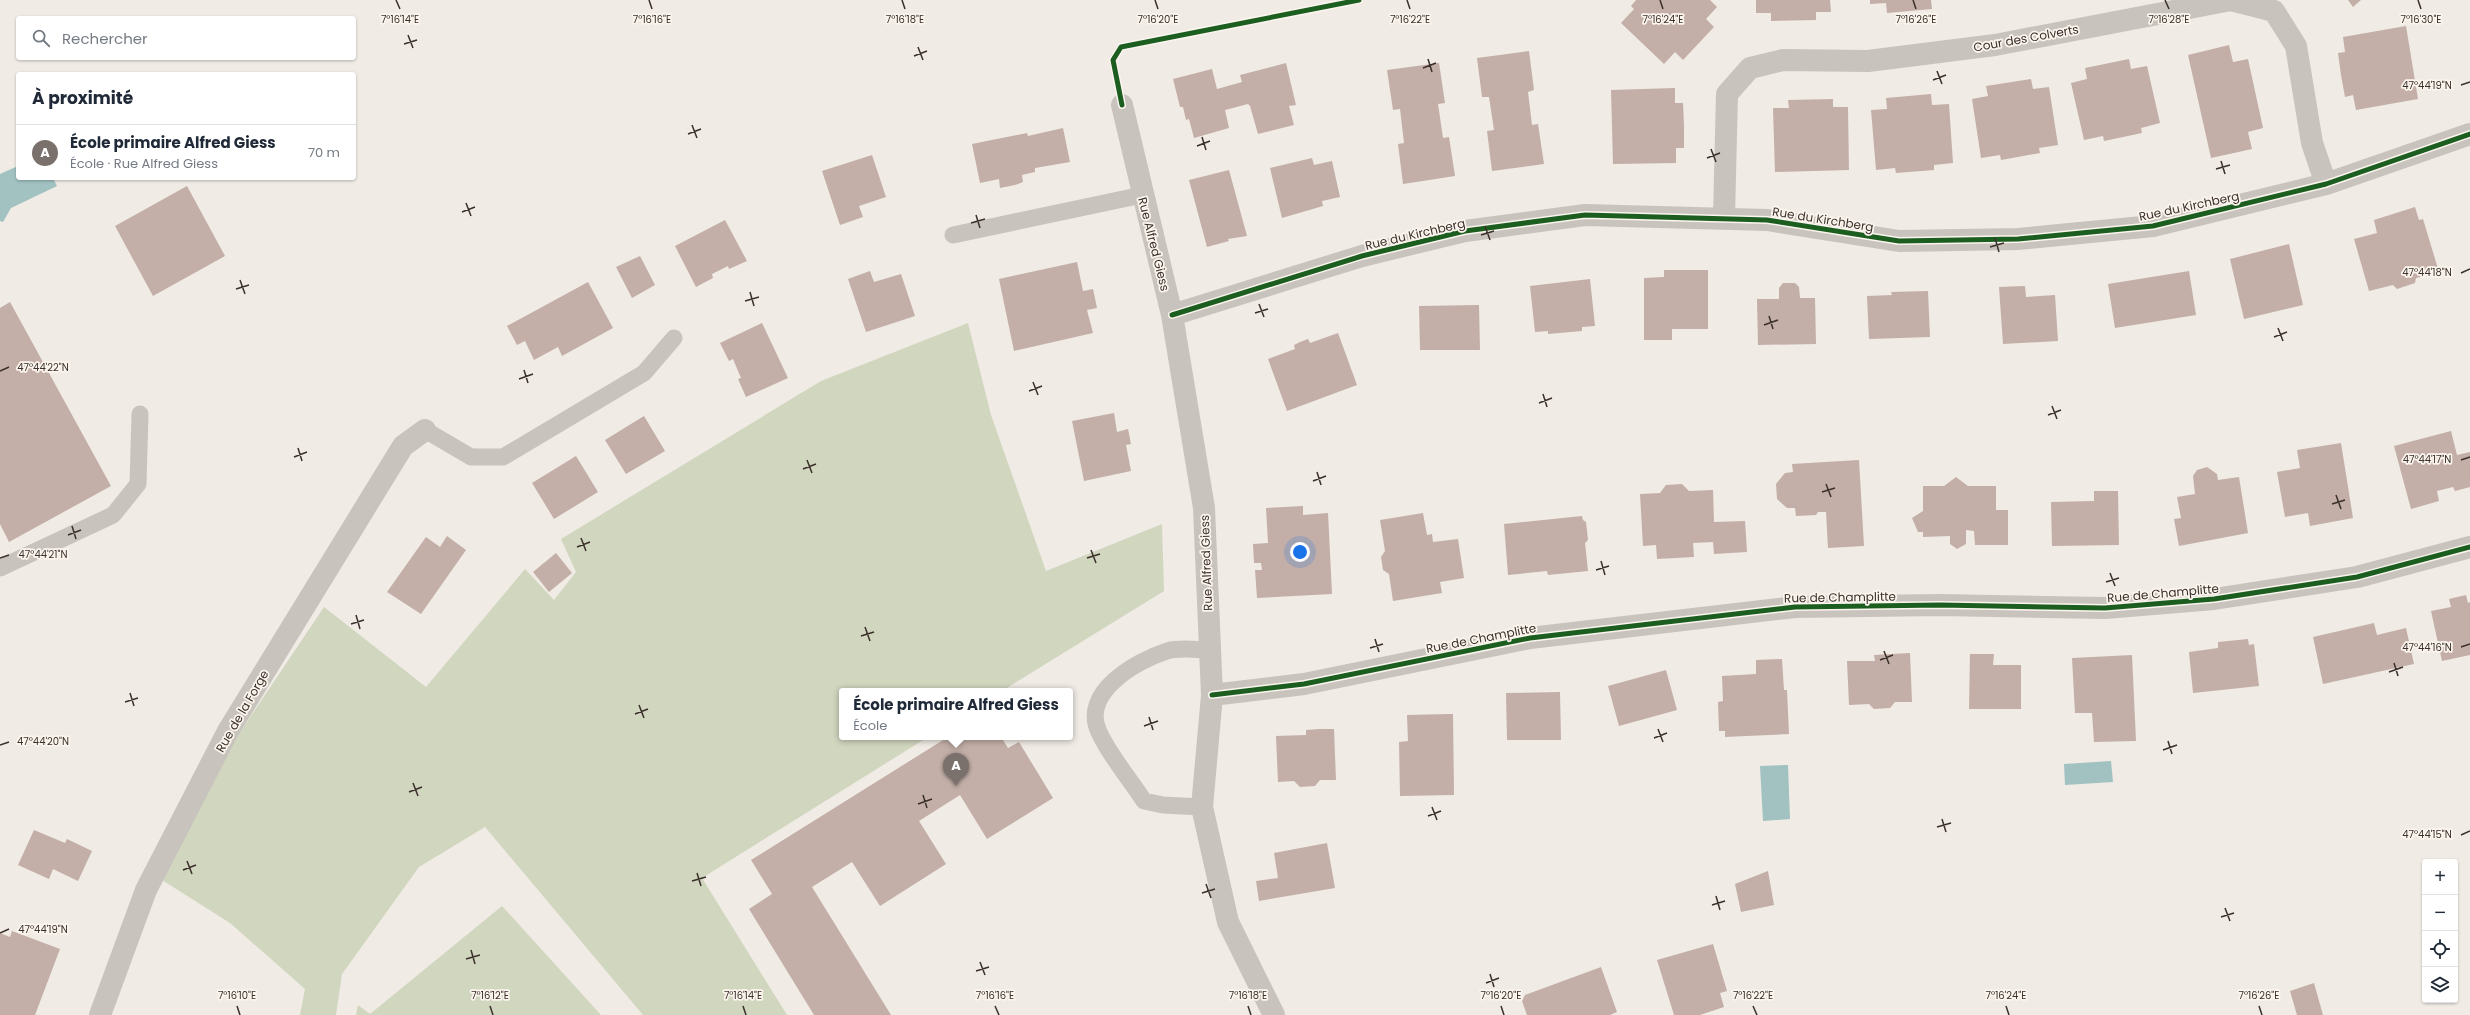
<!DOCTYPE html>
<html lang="fr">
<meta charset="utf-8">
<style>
body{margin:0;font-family:Poppins,sans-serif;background:#f2f2f3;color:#1f2937}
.controls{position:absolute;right:12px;bottom:12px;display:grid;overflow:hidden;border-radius:4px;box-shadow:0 1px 3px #0004}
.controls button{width:36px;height:36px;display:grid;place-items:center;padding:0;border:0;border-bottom:1px solid #e0e1e3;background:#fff;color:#1f2937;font:20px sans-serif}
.you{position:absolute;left:1300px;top:552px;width:14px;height:14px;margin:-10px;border:3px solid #fff;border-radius:50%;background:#1a73e8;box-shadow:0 0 0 6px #1a73e833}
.badge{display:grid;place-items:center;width:26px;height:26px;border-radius:50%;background:#7a716c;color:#fff;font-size:13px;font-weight:700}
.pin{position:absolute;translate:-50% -33px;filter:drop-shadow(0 1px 2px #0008)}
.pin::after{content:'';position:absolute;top:21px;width:14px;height:12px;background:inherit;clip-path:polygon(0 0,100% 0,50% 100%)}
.popup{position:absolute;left:839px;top:688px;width:234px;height:52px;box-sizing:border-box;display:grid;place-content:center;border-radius:4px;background:#fff;filter:drop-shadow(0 1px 3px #0005);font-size:13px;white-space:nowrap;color:#747a83}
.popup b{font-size:15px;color:#1f2937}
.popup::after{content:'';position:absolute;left:50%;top:100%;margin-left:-8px;border:8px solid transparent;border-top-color:#fff}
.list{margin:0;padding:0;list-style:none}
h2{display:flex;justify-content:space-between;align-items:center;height:52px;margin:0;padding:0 16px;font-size:17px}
h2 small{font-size:13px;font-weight:400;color:#747a83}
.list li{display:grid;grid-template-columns:26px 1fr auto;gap:12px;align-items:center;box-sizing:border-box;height:56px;padding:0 16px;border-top:1px solid #e0e1e3}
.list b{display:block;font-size:15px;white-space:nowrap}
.list p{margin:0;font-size:13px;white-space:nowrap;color:#747a83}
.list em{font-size:13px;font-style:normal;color:#747a83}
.icon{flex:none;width:22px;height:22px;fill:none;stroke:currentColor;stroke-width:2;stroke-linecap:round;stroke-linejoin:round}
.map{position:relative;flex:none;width:2470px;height:1015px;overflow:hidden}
.search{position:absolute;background:#fff;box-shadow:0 1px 3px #0004;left:16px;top:16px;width:340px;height:44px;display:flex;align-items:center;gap:10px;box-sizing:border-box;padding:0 14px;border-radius:4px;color:#747a83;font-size:15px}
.panel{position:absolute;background:#fff;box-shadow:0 1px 3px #0004;left:16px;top:72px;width:340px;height:108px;border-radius:4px}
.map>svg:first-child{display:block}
.green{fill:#d1d6bf}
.water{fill:#a1c2c1}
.building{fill:#c3afa7}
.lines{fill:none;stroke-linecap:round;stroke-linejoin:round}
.service{stroke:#c9c3be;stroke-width:17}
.minor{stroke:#c9c3be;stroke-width:22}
.cycleway-casing{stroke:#fbf5ee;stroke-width:8}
.cycleway{stroke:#1b5e20;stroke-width:5}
.ticks{fill:none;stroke:#3b302b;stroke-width:1.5}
.labels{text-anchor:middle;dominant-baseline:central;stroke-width:3.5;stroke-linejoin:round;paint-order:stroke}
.street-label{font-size:12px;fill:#3b302b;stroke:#fbf5ee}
.ticks-label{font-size:10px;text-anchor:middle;fill:#3b302b;stroke:#fbf5ee;stroke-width:3.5;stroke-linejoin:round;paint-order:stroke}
</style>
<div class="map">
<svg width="2470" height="1015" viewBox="0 0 2470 1015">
<rect width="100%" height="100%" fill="#f0ebe5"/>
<path class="green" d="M968,323L991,415L1046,571L1162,524L1164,591L1002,691H842V737H928L702,878L787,1015H643L485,827L419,867L342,974L336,1015H300L305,989L230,923L162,880L238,735L324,607L426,687L525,569L554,600L576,572L561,539L821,381Z
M502,906L601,1015H356L358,1005L370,1014Z"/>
<path class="water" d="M18,166V178H53L57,186L11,208L3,222L0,221V174Z
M2111,761L2113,782L2065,785L2064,764Z
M1788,765L1790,819L1763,821L1760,766Z"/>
<path class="building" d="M1636,0H1710L1717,7L1706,19L1714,27L1683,60L1675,52L1664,64L1621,23L1634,9L1631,6Z
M1756,0H1830L1831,12H1816V20L1771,21V13H1756Z
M1870,0H1931L1932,9L1887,13L1886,3L1870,4Z
M2348,0H2361L2353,7Z
M2406,26L2418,99L2356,110L2353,95L2345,97L2341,75L2338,53L2345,52L2343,37Z
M2229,45L2233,62L2248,59L2263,128L2248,132L2252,149L2211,158L2188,55Z
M1529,51L1534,90L1528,92L1532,125L1538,124L1544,164L1492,171L1487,131L1494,130L1489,97H1482L1477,58Z
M2129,59L2131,69L2147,66L2160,123L2141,128L2142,133L2104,141L2103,136L2084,140L2071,83L2087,79L2085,68Z
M1286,63L1296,105L1289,106L1294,125L1258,134L1250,106L1248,104L1225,110L1229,128L1194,138L1189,119L1186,120L1183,107H1180L1173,79L1212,69L1217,89L1242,82L1240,75Z
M1439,63L1445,103L1438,104L1443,138L1449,137L1455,176L1403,184L1398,144L1404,143L1400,109L1393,110L1387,70Z
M2031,79L2033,89L2049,87L2058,145L2039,148L2040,153L2001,160L2000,155L1981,158L1972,99L1988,96L1986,86Z
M1675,88V103H1683L1684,126V148H1676V163L1613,164L1611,90Z
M1931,94L1932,105L1949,104L1953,163L1934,165V170L1896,173L1895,168L1876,170L1871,110L1887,109L1886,98Z
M1833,99V107H1848L1849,170L1775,172L1773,108H1789L1788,100Z
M1063,128L1070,162L1035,168V172L1022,175L1023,182L1015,185L1000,188L999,179L980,183L972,144L1027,133L1028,136Z
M872,155L886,197L859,206L863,217L840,225L822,171Z
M1312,158L1314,165L1332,161L1340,197L1322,201L1323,206L1282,218L1270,168Z
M1229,170L1247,236L1228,239L1229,241L1207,247L1189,180Z
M187,186L225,256L153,296L115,226Z
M2415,207L2419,220L2423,219L2439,272L2416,278L2415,283L2397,289L2393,285L2369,291L2354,239L2377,233L2374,220Z
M725,220L747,261L729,269L728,266L712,274L713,278L696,287L675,246Z
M2289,244L2303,305L2244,319L2230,259Z
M640,256L655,285L632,298L616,267Z
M1077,262L1083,291L1093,289L1097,308L1087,310L1093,333L1014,351L999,279Z
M1664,270H1708V329H1672V340H1644V278L1664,277Z
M870,271L874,282L901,274L915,316L866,332L848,279Z
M2189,271L2196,315L2115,328L2108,284Z
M1590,279L1595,326L1582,327V331L1548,334V331L1535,332L1530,286Z
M588,282L613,328L562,356L558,347L534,360L525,341L517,345L507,326Z
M1783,283H1795L1799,287L1800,298H1815L1816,344L1758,345L1757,299H1779V288Z
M2025,286L2026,297L2055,295L2058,341L2003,344L1999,287Z
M1928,291L1930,337L1869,339L1867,296L1892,295L1891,292Z
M10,302L111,486L9,542L0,524V308Z
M1479,305L1480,350H1420L1419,306Z
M762,323L788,378L746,397L738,379L741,378L733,359L729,361L720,343Z
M1338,333L1357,385L1287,411L1268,359L1295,349L1294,345L1300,342L1308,339L1310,343Z
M1114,413L1117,432L1128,429L1131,444L1126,445L1131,471L1084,481L1072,421Z
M644,416L665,451L626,474L605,440Z
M2451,431L2457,455L2470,452V487L2455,491L2453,487L2437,491L2439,501L2411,509L2394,446Z
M2341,443L2353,518L2310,526L2308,513L2285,517L2277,472L2300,468L2297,450Z
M576,456L598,492L554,519L532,483Z
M1859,460L1864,546L1828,548L1826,512H1818L1816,515L1796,516L1795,508H1787L1777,499L1776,484L1785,473L1793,472L1792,464Z
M2207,467L2217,474L2218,480L2239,477L2248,533L2179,546L2174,519L2181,518L2177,497L2195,494L2193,476L2197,470Z
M1956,477L1968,486H1996V510H2008V545H1975L1974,531L1966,530V544L1957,549L1950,544V536L1923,537V532H1918L1912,518L1923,511V486H1944Z
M1682,484L1689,491L1713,490L1714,522L1745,521L1747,552L1714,554L1713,542L1693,543L1694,557L1657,559L1656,545L1643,546L1640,494L1660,493L1666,485Z
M2094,491H2118L2119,545L2052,546L2051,502L2094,501Z
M1303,506V515L1328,513L1332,594L1257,598L1255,570H1262L1261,563H1254L1253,544L1268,543L1266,508Z
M1423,513L1427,535L1432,534L1433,542L1458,539L1464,578L1440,582L1442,593L1393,601L1389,574L1383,570L1381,557L1385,551L1380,520Z
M1582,516L1583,520L1586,522L1588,540L1585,543L1588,571L1548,575L1547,571L1508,575L1504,524Z
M447,536L466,550L421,614L387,592L426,537L440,547Z
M556,553L572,573L549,592L533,572Z
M2466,595L2468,603L2470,602V655L2442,661L2431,611L2451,607L2449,599Z
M2374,623L2377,635L2406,628L2414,664L2323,684L2313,637Z
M2248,639L2249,645L2254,644L2259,686L2193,693L2189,652L2218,648V642Z
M1910,653L1912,702H1895L1890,708L1874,709L1869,704L1849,705L1847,661H1875L1874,655Z
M1970,654H1994L1993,665H2021V709H1969Z
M2132,655L2136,741L2094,742L2092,713H2075L2072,658Z
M1782,659L1784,690H1787L1789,734L1725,737V731H1719L1718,702L1723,701L1722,676L1756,674V660Z
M1666,670L1677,710L1619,726L1608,686Z
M1560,692L1561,740H1507L1506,693Z
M1449,714H1453L1454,795L1400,796L1399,742L1408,741L1407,715Z
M1319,729H1334L1336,780H1320L1315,786L1300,787L1294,781L1278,782L1276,736L1306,735V730Z
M948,737H1001L1008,748L1019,742L1053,798L987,839L960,795L919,821L946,864L880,906L852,862L812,887L891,1015H814L749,909L772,894L751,860Z
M34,830L65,843L67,839L92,851L78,881L53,869L49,879L18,865Z
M1327,843L1335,888L1259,901L1256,881L1278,878L1274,853Z
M1768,871L1774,905L1741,912L1735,884Z
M12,931L60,949L35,1015H0V933L10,937Z
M1713,944L1727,991L1720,993L1724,1007L1700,1015H1674L1657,960Z
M1601,967L1617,1012L1610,1015H1527L1522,1001L1525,995Z
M2314,983L2323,1015H2297L2290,991Z"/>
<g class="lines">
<path class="service" d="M953,235L1142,195
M425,430L471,457H503L644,373L674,338
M0,568L113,515L138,484L140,414
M1202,807L1163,805L1144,801C1130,779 1109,755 1099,732C1080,693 1136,661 1167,651C1180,647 1197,650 1210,650"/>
<path class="minor" d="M1122,105L1172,315L1204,508L1212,695L1202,807L1228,922L1274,1015
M1724,217L1727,94L1750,68L1783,60L1868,61L1995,45L2231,0L2274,11L2296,46L2312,143L2326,184
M1172,315L1362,256L1465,231L1585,215L1767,220L1899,241L2018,239L2153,226L2326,184L2470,134
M1212,695L1304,684L1530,638L1795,607L1940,605L2105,608L2214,599L2357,577L2470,547
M100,1015L146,890L228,731L403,446L425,430"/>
<defs>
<path id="cycleway" d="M1122,105L1113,60L1121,47L1359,0
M1172,315L1362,256L1465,231L1585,215L1767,220L1899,241L2018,239L2153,226L2326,184L2470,134
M1212,695L1304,684L1530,638L1795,607L1940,605L2105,608L2214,599L2357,577L2470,547"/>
</defs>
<use href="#cycleway" class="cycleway-casing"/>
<use href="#cycleway" class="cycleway"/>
</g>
<path class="ticks" d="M396,0L400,9M649,0L652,9M902,0L905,9M1155,0L1158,9M1407,0L1410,9M1660,0L1663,9M1913,0L1916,9M2165,0L2169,9M2418,0L2421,9M408,35L413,48M404,44L417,40M918,47L923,60M914,56L927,51M1428,59L1432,72M1423,68L1436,63M1937,71L1942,84M1933,80L1946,75M2461,85L2470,82M692,125L697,138M688,134L701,129M1202,137L1206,150M1197,146L1210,141M1711,149L1716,162M1707,158L1720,153M2221,161L2225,174M2216,169L2230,165M466,203L471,216M462,212L475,207M976,215L980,228M971,223L985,219M1485,226L1490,240M1481,235L1494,231M1995,238L1999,252M1990,247L2004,243M2461,273L2470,269M240,280L245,294M236,289L249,285M750,292L754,306M745,301L759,297M1259,304L1264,317M1255,313L1268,309M1769,316L1773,329M1764,325L1778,320M2278,328L2283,341M2274,337L2287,332M524,370L528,383M0,371L9,367M519,379L533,374M1033,382L1038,395M1029,391L1042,386M1543,394L1547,407M1539,403L1552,398M2052,406L2057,419M2048,415L2061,410M298,448L302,461M294,457L307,452M807,460L812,473M2461,460L2470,457M803,469L816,464M1317,472L1321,485M1313,481L1326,476M1826,484L1831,497M1822,492L1835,488M2336,495L2341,509M2332,504L2345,500M72,526L76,539M68,535L81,530M581,538L586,551M577,547L590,542M1091,550L1096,563M0,558L9,555M1087,558L1100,554M1601,561L1605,575M1596,570L1609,566M2110,573L2115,586M2106,582L2119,578M356,615L360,629M351,624L364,620M865,627L870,641M861,636L874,632M1375,639L1379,652M2461,647L2470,644M1370,648L1383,644M1884,651L1889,664M1880,660L1893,655M2394,663L2398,676M2389,672L2403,667M130,693L134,706M125,702L138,698M639,705L644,718M635,714L648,709M1149,717L1153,730M1144,726L1158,721M1658,729L1663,742M1654,738L1667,733M2168,741L2172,754M0,745L9,742M2163,750L2177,745M413,783L418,796M409,792L422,787M923,795L927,808M918,804L932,799M1432,807L1437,820M1428,816L1441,811M1942,819L1946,832M1937,827L1951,823M2461,835L2470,831M187,861L192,874M183,870L196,865M697,873L701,886M692,881L706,877M1206,884L1211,898M1202,893L1215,889M1716,896L1720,910M1712,905L1725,901M2225,908L2230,921M2221,917L2234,913M0,933L9,929M471,950L475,964M466,959L480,955M980,962L985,975M976,971L989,967M1490,974L1494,987M1486,983L1499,978M237,1006L240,1015M490,1006L493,1015M743,1006L746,1015M995,1006L999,1015M1248,1006L1251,1015M1501,1006L1504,1015M1753,1006L1757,1015M2006,1006L2009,1015M2259,1006L2262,1015"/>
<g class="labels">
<g class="street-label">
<text transform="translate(2026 38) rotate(-10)">Cour des Colverts</text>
<text transform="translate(2189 206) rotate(-12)">Rue du Kirchberg</text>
<text transform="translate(1823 219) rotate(9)">Rue du Kirchberg</text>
<text transform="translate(1415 234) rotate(-13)">Rue du Kirchberg</text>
<text transform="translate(1154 244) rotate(76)">Rue Alfred Giess</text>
<text transform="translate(1206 563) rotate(-92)">Rue Alfred Giess</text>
<text transform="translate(2163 593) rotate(-5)">Rue de Champlitte</text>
<text transform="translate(1840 597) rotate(-1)">Rue de Champlitte</text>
<text transform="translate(1481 638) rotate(-11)">Rue de Champlitte</text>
<text transform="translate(242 711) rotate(-60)">Rue de la Forge</text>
</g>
</g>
<g class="ticks-label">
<text x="400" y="23">7°16'14"E</text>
<text x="652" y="23">7°16'16"E</text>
<text x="905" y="23">7°16'18"E</text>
<text x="1158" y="23">7°16'20"E</text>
<text x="1410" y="23">7°16'22"E</text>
<text x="1663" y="23">7°16'24"E</text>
<text x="1916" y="23">7°16'26"E</text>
<text x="2169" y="23">7°16'28"E</text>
<text x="2421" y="23">7°16'30"E</text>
<text x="2427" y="89">47°44'19"N</text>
<text x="2427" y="276">47°44'18"N</text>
<text x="43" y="371">47°44'22"N</text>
<text x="2427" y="463">47°44'17"N</text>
<text x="43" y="558">47°44'21"N</text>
<text x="2427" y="651">47°44'16"N</text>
<text x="43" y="745">47°44'20"N</text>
<text x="2427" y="838">47°44'15"N</text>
<text x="43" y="933">47°44'19"N</text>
<text x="237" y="999">7°16'10"E</text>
<text x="490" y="999">7°16'12"E</text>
<text x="743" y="999">7°16'14"E</text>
<text x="995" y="999">7°16'16"E</text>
<text x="1248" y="999">7°16'18"E</text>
<text x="1501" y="999">7°16'20"E</text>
<text x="1753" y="999">7°16'22"E</text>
<text x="2006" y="999">7°16'24"E</text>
<text x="2259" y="999">7°16'26"E</text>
</g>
</svg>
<div class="controls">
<button>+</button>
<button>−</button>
<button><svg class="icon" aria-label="locate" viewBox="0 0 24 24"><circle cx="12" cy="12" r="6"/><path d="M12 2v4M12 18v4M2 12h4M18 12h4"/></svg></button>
<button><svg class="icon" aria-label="layers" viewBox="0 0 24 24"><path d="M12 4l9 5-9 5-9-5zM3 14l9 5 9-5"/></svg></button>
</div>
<div class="you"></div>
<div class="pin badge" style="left:956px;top:786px">A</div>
<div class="popup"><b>École primaire Alfred Giess</b>École</div>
<div class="search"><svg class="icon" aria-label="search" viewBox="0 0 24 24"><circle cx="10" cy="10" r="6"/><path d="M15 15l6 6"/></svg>Rechercher</div>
<section class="panel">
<h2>À proximité<small></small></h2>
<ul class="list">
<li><span class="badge">A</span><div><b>École primaire Alfred Giess</b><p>École · Rue Alfred Giess</p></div><em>70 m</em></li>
</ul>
</section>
</div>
